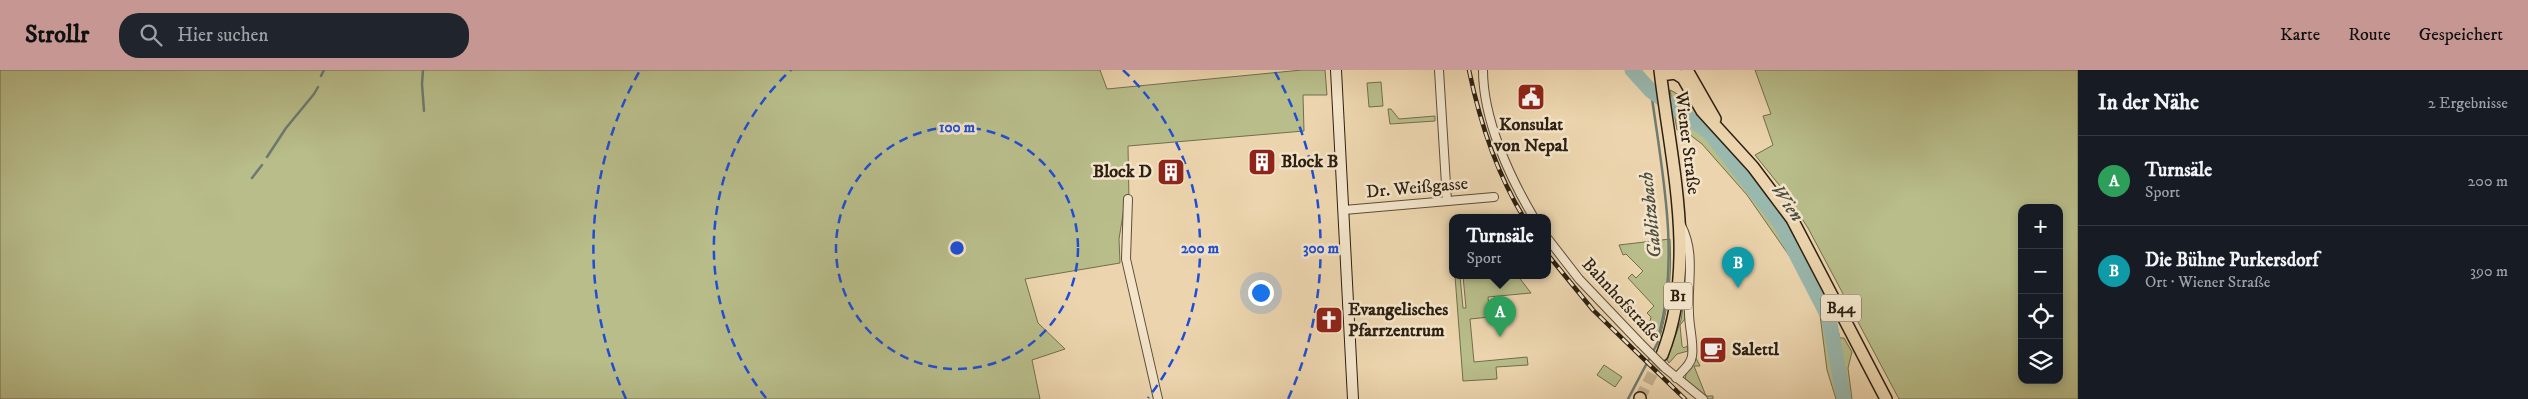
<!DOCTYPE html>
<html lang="de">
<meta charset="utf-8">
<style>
body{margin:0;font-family:"IM FELL DW Pica",serif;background:#20242c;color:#f1f3f6}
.controls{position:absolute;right:15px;bottom:15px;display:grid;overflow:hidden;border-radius:10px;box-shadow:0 2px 8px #0003}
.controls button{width:45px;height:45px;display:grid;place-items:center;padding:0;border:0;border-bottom:1px solid #363941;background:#171b24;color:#f1f3f6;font:25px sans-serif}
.you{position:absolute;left:1260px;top:222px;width:18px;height:18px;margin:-12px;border:4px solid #fff;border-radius:50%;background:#1a73e8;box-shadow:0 0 0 8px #1a73e833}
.badge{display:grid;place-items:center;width:32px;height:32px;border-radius:50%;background:#c59692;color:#fff;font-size:16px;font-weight:700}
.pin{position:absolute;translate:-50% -41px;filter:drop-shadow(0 1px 2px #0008)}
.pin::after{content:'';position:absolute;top:26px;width:18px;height:15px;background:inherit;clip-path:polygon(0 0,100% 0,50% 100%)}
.popup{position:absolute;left:1449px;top:144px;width:102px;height:65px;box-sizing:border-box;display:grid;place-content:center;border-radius:10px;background:#171b24;filter:drop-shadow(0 1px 4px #0005);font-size:16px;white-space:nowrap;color:#9ea1a6}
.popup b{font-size:19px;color:#f1f3f6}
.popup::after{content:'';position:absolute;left:50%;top:100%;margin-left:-10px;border:10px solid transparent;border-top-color:#171b24}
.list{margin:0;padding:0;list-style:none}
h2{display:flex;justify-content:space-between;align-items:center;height:65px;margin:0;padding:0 20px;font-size:21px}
h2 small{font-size:16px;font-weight:400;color:#9ea1a6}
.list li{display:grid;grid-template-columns:32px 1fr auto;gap:15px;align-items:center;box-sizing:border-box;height:90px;padding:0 20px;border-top:1px solid #363941}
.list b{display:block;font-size:19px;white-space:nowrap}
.list p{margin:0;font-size:16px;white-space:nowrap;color:#9ea1a6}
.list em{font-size:16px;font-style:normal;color:#9ea1a6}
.icon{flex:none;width:28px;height:28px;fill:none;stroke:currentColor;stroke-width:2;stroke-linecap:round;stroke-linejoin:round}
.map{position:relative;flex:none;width:2078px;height:329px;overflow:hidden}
header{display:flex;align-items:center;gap:30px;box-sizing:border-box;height:70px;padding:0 25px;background:#c59692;color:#111}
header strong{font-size:24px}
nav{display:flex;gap:28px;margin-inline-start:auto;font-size:18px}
.search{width:350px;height:45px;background:#20242c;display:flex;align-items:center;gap:12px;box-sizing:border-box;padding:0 18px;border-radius:20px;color:#9ea1a6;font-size:19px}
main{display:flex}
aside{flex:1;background:#171b24}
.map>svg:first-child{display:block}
.green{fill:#b8bd8a;stroke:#726e4e;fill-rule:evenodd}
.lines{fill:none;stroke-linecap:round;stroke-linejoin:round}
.stream{stroke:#6e7b70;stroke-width:2.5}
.river{stroke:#99b8ae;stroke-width:15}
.primary-tunnel{stroke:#c6b18f;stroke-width:11;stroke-dasharray:11 5.5;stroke-linecap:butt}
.street-casing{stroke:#5d4d39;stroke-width:10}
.secondary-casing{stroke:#2d2012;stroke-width:12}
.primary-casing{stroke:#2d2012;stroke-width:14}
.street{stroke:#f3e4ca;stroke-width:8}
.secondary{stroke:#f3e4ca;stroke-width:10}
.primary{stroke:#ecd5ae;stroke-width:11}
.rail-casing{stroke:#2d2012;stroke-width:4.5}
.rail{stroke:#f3e4ca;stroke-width:2.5;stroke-dasharray:8;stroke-linecap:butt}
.street-bridge-casing{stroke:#5d4d39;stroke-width:10;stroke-linecap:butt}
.street-bridge{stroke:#f3e4ca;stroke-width:8}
.ring{fill:none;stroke:#1d4ed8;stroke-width:2.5;stroke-dasharray:9 6}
.labels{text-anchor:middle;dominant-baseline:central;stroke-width:5;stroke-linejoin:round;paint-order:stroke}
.shield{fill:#f3e4ca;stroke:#685b49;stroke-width:1}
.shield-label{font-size:16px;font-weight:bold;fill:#2d2012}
.poi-label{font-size:18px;font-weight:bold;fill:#2d2012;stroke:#f3e4ca;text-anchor:start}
.street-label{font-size:18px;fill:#2d2012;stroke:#f3e4ca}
.water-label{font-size:19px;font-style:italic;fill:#4d4e41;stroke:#f3e4ca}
.centre{fill:#1d4ed8;stroke:#f3e4ca;stroke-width:2.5}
.ring-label{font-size:15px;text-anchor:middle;font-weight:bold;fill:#1d4ed8;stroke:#f3e4ca;stroke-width:5;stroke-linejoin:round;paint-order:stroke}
</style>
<header>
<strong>Strollr</strong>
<div class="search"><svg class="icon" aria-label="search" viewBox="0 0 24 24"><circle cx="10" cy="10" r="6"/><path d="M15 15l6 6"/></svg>Hier suchen</div>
<nav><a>Karte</a><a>Route</a><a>Gespeichert</a></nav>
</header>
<main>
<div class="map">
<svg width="2078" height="329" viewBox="0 0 2078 329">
<rect width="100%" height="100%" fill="#ecd5ae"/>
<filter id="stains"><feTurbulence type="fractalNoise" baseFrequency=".004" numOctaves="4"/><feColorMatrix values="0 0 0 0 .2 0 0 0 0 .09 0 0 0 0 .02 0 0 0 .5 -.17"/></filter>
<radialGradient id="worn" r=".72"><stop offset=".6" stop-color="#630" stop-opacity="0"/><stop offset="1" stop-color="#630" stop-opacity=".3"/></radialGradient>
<path class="green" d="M0,0H1100L1107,19L1302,0H1325L1327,25H1303L1304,61L1128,76L1129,131L1126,126L1119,169L1120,193L1025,209L1038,253L1065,279L1032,290L1040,329H0Z
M1755,0H2078V329H1899L1808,158L1784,121L1755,85L1773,75L1763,46L1771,44ZM2022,138H2059V310H2022Z
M1381,12L1383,36L1369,37L1367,13Z
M1670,20C1680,24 1697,39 1699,50L1713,61C1766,123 1821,188 1840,268H1844L1852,282L1848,298L1852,329H1836L1827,300L1820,245L1802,204L1747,125L1702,74L1681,58L1677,60Z
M1388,39H1391L1399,49L1435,46V51L1390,54Z
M1670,169C1672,203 1669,234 1660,267L1648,260L1651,247L1647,243L1654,236L1628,208L1632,204L1636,208L1643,201L1626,184L1623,185L1619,175Z
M1455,206H1460L1463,238H1466L1463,206H1518L1531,223L1488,227L1490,247L1470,249L1474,292L1527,287L1528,295L1496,297L1497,309L1463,311Z
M1685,224V249L1680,255L1682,276L1684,278L1687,276L1688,281L1677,284L1669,293L1667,290L1681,250Z
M1696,288L1700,296H1694L1706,326H1713V329H1707L1685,309L1687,300Z
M1604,295L1622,307L1615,317L1597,305Z"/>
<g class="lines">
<path class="stream" d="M423,0L422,14L424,41
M321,6L324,0
M1651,21C1662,102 1680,185 1659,265
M267,87L286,58L314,24L318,17
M252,108L262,95
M1628,329L1658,272"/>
<path class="river" d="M1632,0L1651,21L1710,63L1780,153L1829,248L1844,329"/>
<path class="primary-tunnel" d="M1640,328L1662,285"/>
<defs>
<path id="street" d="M1439,0L1447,131
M1483,0C1483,49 1509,106 1534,148
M1128,129L1126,189L1158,329
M1344,140L1494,127
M1548,169L1579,209L1640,273
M1665,298L1703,329
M1676,308C1682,301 1691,295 1692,286C1694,273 1689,257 1689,243C1687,212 1696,184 1681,155"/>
<path id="secondary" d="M1336,0L1353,329"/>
<path id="primary" d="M1660,0C1671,94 1698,194 1662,285
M1687,0L1715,49
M1661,5L1675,3L1683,8L1702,41L1753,97L1792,149L1886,329
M1640,329V328"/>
</defs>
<use href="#street" class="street-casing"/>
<use href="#secondary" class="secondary-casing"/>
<use href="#primary" class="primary-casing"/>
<use href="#street" class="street"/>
<use href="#secondary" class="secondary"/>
<use href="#primary" class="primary"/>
<defs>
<path id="rail" d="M1469,0C1480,53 1496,102 1524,148
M1548,185L1593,240L1685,329"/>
</defs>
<use href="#rail" class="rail-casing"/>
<use href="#rail" class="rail"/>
<defs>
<path id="street-bridge" d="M1640,273L1665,298"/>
</defs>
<use href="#street-bridge" class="street-bridge-casing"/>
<use href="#street-bridge" class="street-bridge"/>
</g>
<g class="ring">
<circle cx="957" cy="178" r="121"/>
<path d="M766 328A243 243 0 0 1 791 0M1123 0A243 243 0 0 1 1148 328"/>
<path d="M626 329A364 364 0 0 1 639 2M1275 2A364 364 0 0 1 1288 329"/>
</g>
<defs>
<symbol id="civic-square" viewBox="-11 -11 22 22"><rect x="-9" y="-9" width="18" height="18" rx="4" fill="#8f2418" stroke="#f3e4ca"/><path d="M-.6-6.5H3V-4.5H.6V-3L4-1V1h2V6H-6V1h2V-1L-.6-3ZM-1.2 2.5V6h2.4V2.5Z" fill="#fff"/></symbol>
<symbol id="building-square" viewBox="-11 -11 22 22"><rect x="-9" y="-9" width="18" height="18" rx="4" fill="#8f2418" stroke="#f3e4ca"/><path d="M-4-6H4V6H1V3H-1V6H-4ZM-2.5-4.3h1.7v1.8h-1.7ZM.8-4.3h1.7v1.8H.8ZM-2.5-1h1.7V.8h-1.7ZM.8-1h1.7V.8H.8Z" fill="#fff"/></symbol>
<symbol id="church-square" viewBox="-11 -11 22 22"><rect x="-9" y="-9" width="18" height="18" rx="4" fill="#8f2418" stroke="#f3e4ca"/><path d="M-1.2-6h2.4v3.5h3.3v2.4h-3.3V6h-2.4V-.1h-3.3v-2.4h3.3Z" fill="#fff"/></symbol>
<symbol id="cafe-square" viewBox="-11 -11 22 22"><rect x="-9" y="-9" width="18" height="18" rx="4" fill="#8f2418" stroke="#f3e4ca"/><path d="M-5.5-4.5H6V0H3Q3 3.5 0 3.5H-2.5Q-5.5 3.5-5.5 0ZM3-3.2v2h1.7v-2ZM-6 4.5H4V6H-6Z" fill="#fff"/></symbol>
</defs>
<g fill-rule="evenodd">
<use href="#civic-square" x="1515" y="11" width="32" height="32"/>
<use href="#building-square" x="1246" y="76" width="32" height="32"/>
<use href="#building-square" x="1155" y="86" width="32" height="32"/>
<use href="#church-square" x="1313" y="234" width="32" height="32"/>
<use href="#cafe-square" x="1697" y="264" width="32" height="32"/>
</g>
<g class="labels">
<g class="shield">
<rect x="1664" y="212.5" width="28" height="27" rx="4"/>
<rect x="1821" y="224.5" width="40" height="27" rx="4"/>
</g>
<g class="shield-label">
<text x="1678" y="226">B1</text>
<text x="1841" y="238">B44</text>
</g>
<g class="poi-label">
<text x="1531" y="55" text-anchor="middle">Konsulat<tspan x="1531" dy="21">von Nepal</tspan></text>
<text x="1281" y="92">Block B</text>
<text x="1152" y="102" text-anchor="end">Block D</text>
<text x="1348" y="240">Evangelisches<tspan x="1348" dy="21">Pfarrzentrum</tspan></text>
<text x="1732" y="280">Salettl</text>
</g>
<g class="street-label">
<text transform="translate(1687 73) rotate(83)">Wiener Straße</text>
<text transform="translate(1417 118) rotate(-5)">Dr. Weißgasse</text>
<text transform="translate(1621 230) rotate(47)">Bahnhofstraße</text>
</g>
<g class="water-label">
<text transform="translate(1787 133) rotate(55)">Wien</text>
<text transform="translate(1651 145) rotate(-96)">Gablitzbach</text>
</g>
</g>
<circle cx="957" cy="178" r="8" class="centre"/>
<g class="ring-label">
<text x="957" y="62">100 m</text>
<text x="1200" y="183">200 m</text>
<text x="1321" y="183">300 m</text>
</g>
<rect width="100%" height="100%" filter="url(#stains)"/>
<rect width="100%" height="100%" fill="url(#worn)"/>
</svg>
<div class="controls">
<button>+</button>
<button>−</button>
<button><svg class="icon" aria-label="locate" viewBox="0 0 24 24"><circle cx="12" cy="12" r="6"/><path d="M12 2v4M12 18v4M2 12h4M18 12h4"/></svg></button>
<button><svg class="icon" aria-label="layers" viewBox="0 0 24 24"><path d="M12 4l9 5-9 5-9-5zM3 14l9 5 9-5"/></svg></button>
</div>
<div class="you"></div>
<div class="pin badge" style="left:1500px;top:267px;background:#2e9e5b">A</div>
<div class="popup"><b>Turnsäle</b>Sport</div>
<div class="pin badge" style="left:1738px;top:218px;background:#0f9aa8">B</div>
</div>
<aside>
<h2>In der Nähe<small>2 Ergebnisse</small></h2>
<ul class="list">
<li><span class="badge" style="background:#2e9e5b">A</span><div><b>Turnsäle</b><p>Sport</p></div><em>200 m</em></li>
<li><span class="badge" style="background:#0f9aa8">B</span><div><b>Die Bühne Purkersdorf</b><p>Ort · Wiener Straße</p></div><em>390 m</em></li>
</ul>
</aside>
</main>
